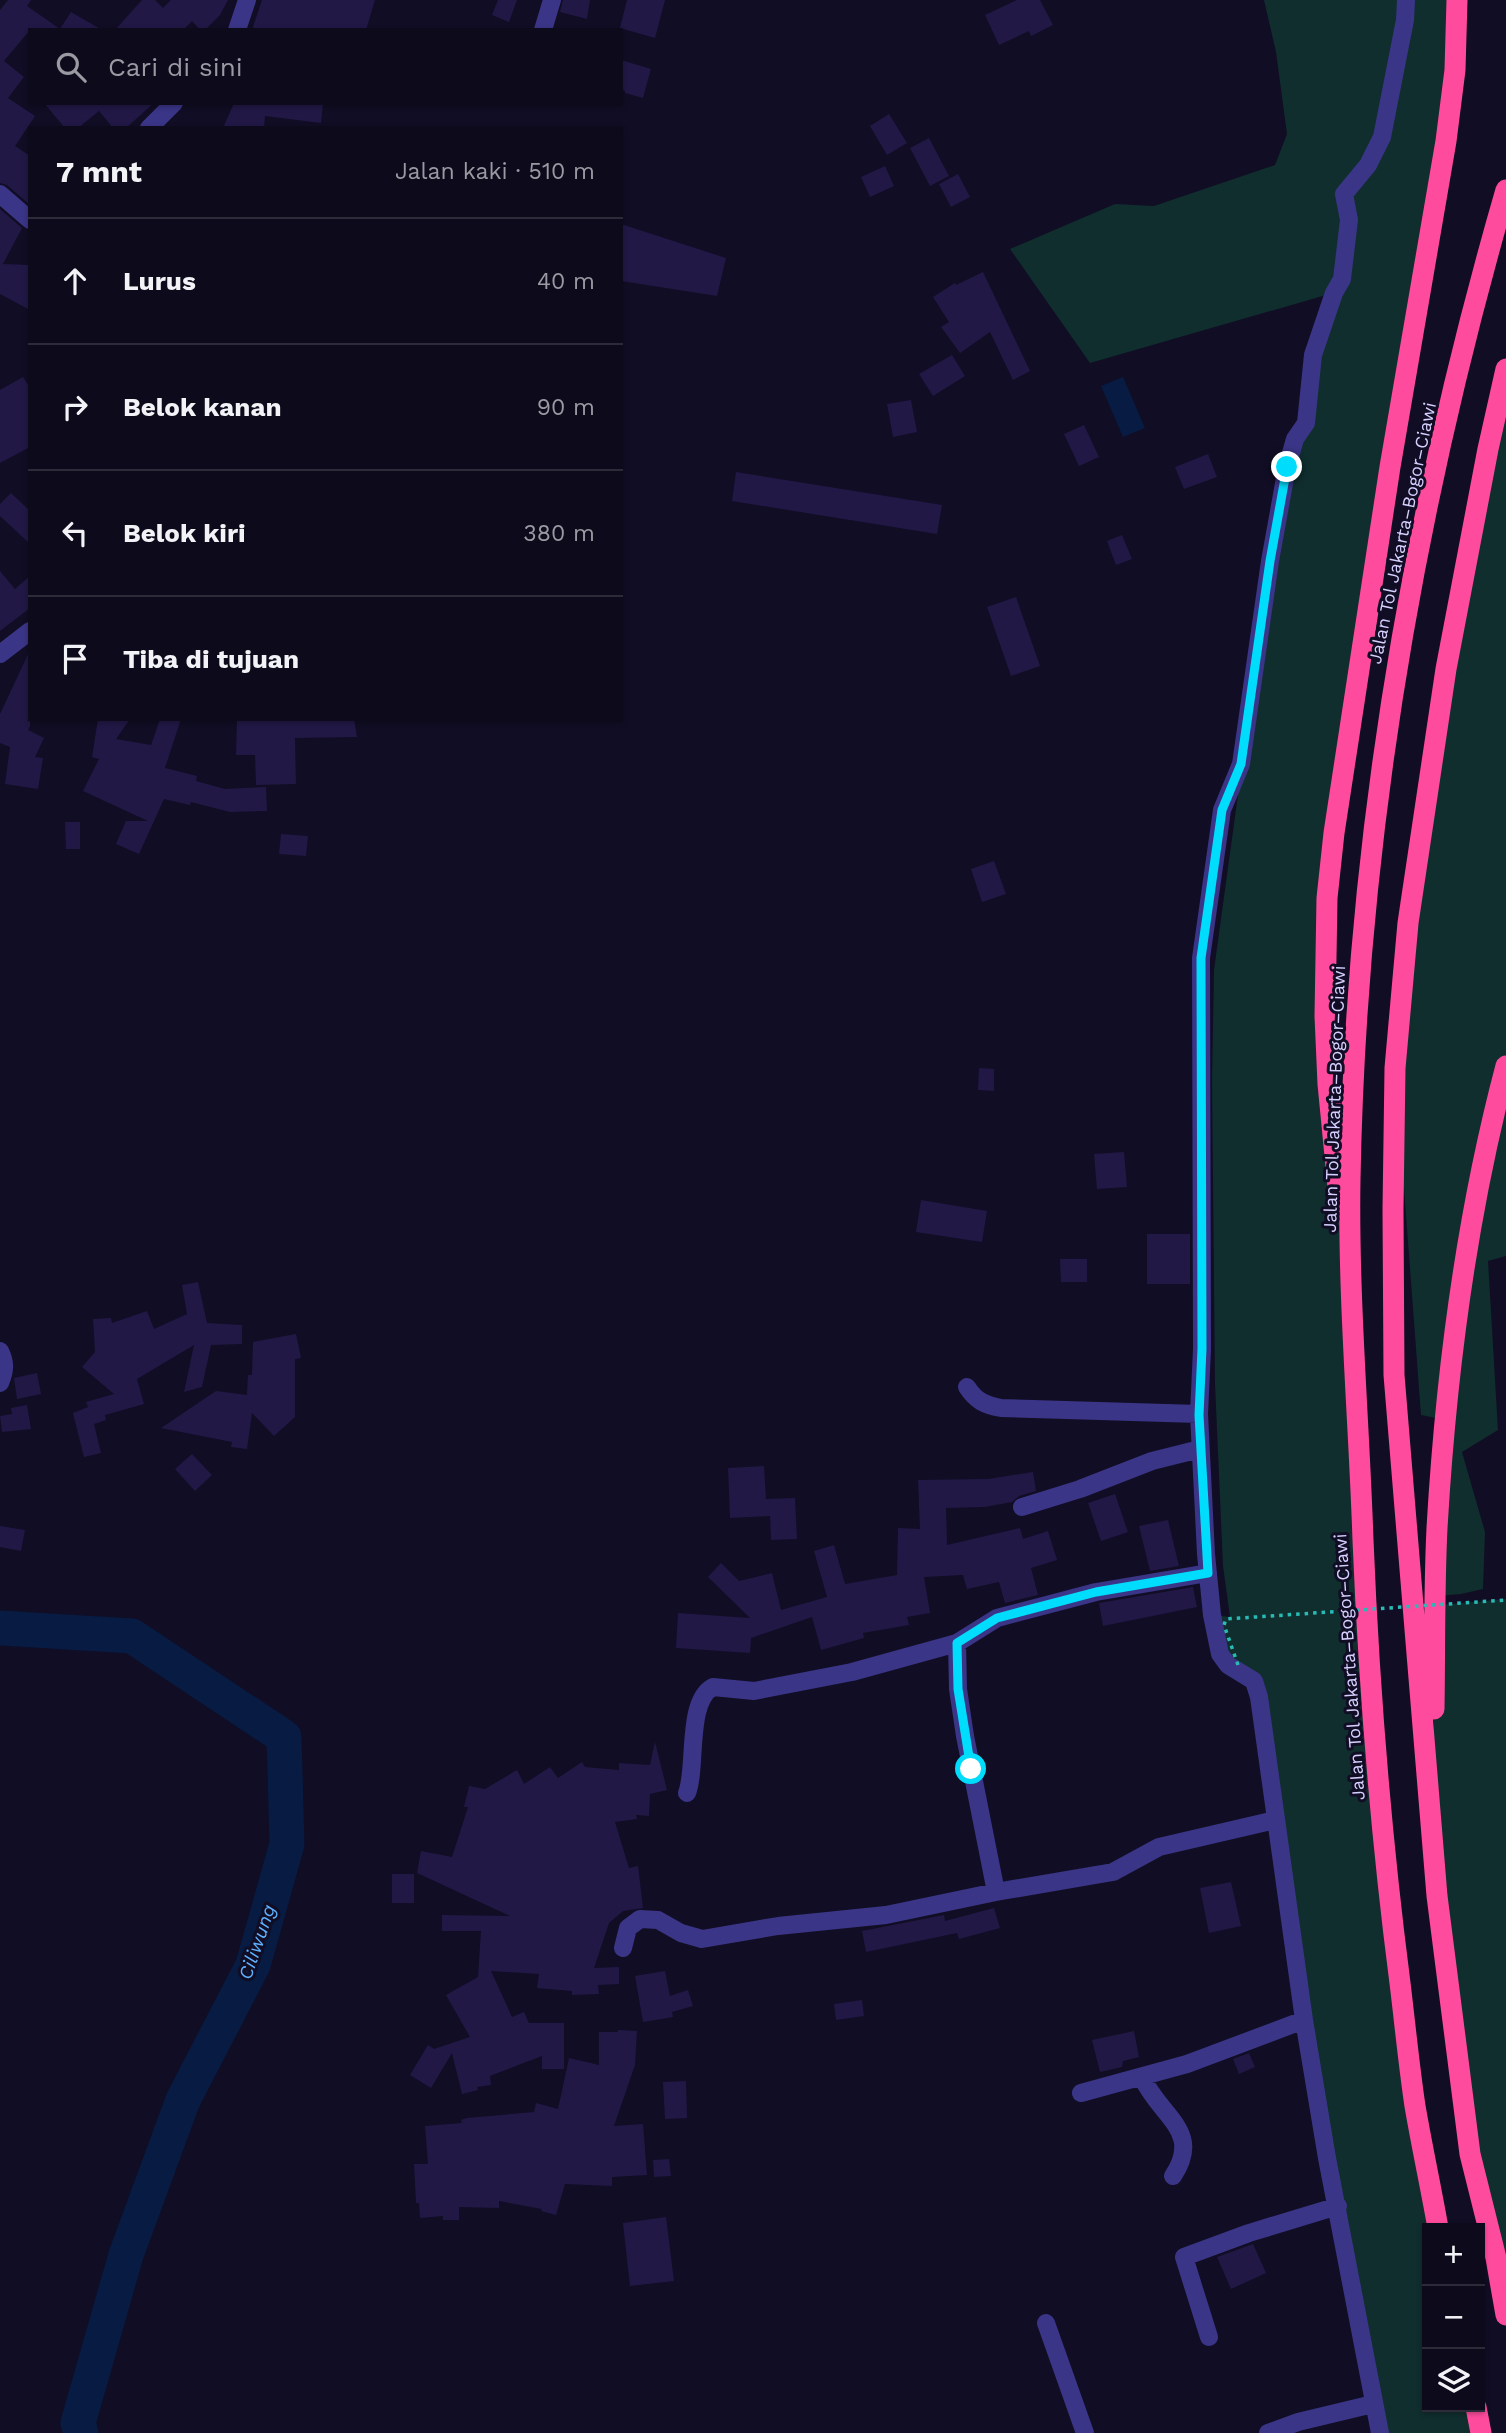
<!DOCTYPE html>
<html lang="id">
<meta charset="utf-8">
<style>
body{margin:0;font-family:"Work Sans",sans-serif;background:#161324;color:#f1f3f6}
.controls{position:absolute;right:21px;bottom:21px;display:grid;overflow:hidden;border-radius:0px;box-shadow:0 2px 5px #0004}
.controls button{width:63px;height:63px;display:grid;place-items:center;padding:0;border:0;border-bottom:2px solid #2d2b3a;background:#0d0a1b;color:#f1f3f6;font:35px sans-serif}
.stop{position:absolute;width:21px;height:21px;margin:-16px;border:5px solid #00dcfb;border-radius:50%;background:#fff}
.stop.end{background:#00dcfb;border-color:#fff;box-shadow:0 2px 7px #0008}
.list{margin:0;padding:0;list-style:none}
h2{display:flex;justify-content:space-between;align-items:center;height:91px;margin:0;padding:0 28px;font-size:30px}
h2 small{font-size:23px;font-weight:400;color:#9a9aa3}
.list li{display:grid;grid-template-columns:46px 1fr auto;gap:21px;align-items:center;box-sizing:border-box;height:126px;padding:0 28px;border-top:2px solid #2d2b3a}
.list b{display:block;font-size:26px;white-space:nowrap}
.list em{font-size:23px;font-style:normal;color:#9a9aa3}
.icon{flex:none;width:38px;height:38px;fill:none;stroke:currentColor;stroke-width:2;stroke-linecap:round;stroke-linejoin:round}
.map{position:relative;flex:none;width:1506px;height:2433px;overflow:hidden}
.search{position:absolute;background:#0d0a1b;box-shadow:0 2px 5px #0004;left:28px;top:28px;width:595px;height:77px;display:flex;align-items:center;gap:18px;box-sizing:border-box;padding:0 24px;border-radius:0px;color:#9a9aa3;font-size:26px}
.panel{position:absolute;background:#0d0a1b;box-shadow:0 2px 5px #0004;left:28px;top:126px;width:595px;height:595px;border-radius:0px}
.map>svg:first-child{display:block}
.green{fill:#102e2e}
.water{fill:#071b43}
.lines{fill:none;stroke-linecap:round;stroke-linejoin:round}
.river{stroke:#071b43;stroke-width:35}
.building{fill:#221846}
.minor{stroke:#3a3586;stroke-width:18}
.highway{stroke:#ff4b9d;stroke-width:21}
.path-bridge{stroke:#28bbb6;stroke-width:3.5;stroke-dasharray:3.5 5;stroke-linecap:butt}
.route{stroke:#00dcfb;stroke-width:9}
.labels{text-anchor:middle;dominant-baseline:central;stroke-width:6;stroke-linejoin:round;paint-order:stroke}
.street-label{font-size:18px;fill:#d6d0ff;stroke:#110d24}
.water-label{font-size:19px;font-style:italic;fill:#5eb1ff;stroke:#110d24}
</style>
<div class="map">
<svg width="1506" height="2433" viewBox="0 0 1506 2433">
<rect width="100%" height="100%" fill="#110d24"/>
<path class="green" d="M1264,0H1457L1327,898L1351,1304L1365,1610L1438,2228H1427V2407H1477L1483,2433H1379L1259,1697L1234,1669L1212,1615L1230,1617L1223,1566L1215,1384L1212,1081L1214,970L1270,561L1333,293L1090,363L1010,249L1115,204L1154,206L1275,165L1287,134L1276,52Z
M1506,369V1256L1488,1261L1498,1430L1462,1452L1485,1532L1483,1589L1461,1594L1437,1596L1446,1420L1421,1415L1395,1068L1408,923Z
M1506,1599V2310L1470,2154L1433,1744L1439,1605Z"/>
<path class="water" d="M1123,377L1145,428L1123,437L1101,386Z"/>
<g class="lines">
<path class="river" d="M0,1628L132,1636L284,1737L287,1844L253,1965L183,2100L126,2255L78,2423L81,2433"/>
</g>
<path class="building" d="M8,0H31L27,6L60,29L71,12L102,30H30L4,61L24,77L8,98L35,116L15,146L30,156V205L7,185L0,183V10Z
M142,0H155L163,8L171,0H228L220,15L205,30H200L192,21L183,30H115Z
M262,0H375L366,30H252Z
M498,0H517L509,22L492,15Z
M563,0H590L587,19L560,12Z
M627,0H665L655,38L620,28Z
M1017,0H1040L1053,25L1031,36L1029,31L999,45L985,15Z
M621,60L651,69L643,98L625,93V91L621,89Z
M44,103H154L126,128H113L99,111L78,128H65Z
M234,103H323L321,123L265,116L264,128H223Z
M889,114L907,143L887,155L870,126Z
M929,138L949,176L930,186L910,148Z
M885,166L894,186L870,197L861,177Z
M958,174L970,197L951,207L939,184Z
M0,209L22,228L3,264L30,265V310L0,294Z
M621,224L726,258L717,296L621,281Z
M983,272L1030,371L1013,380L990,332L960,353L941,327L949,322L933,297L955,283L956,285Z
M952,355L965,376L933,396L919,374Z
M23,377L30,388V447L0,463V390Z
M911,400L917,432L893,437L887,404Z
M1084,425L1099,457L1079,466L1064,434Z
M1208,454L1217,477L1184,489L1175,467Z
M736,472L942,505L937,534L732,501Z
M11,493L30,511V544L0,516V504Z
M1122,535L1132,559L1116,565L1107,541Z
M0,571L15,589L30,576V608L0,631Z
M1016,597L1040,666L1011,676L987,607Z
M30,650V726L28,730L44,738L35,757L43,758L38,789L5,784L10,747L0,743V714Z
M98,719H130L116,739L151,745L160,719H181L165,768L197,776L196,781L225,789L266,787L267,811L230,812L191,802L190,805L164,799L139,854L116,844L126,821H148L83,791L99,759L92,757Z
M237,719H354L357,737L295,738L296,784L256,785L255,755H236Z
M65,822H80V849H66Z
M281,834L308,836L306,856L279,854Z
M994,861L1006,894L982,902L971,869Z
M979,1068L994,1069V1091L978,1090Z
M1124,1152L1127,1187L1097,1189L1094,1154Z
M921,1200L987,1211L982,1242L916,1232Z
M1147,1234H1190V1284H1147Z
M1060,1259H1087V1282H1061Z
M198,1282L207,1323L242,1325V1344L211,1345L202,1387L184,1392L194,1345L137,1379L144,1404L105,1415L106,1420L94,1424L101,1453L84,1457L73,1413L88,1407L86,1402L114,1394L82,1367L95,1352L93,1319L111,1318L112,1323L147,1311L154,1329L187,1314L182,1285Z
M296,1334L301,1358L295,1359V1417L274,1436L252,1413L247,1449L231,1447L232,1442L161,1428L216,1391L247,1395L248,1375H252L253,1342Z
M37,1373L41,1394L17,1399L14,1378Z
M27,1405L31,1429L2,1432L0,1416L12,1414L11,1408Z
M192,1454L212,1475L195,1491L175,1469Z
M764,1466L766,1499L795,1498L797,1539L771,1540L770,1516L730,1518L728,1468Z
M1033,1472L1036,1491L1019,1496L1012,1502L985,1507L946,1508L947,1545L1020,1528L1023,1539L1048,1531L1057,1560L1031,1568L1038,1595L1005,1603L999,1582L967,1589L963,1575L924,1577L930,1613L907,1617L909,1625L863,1633L864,1638L821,1650L812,1617L751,1638L750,1653L676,1648L678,1613L750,1618L708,1577L721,1563L739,1581L772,1573L781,1610L827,1597L814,1551L834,1545L845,1584L897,1575L898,1528L920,1529L918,1480L988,1479Z
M1115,1494L1128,1532L1101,1541L1088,1503Z
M1168,1520L1179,1566L1150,1571L1139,1526Z
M0,1526L25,1530L21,1551L0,1547Z
M1193,1587L1197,1607L1103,1626L1099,1603Z
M655,1742L667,1790L650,1794L649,1816L636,1815L637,1819L615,1822L629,1868L638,1866L643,1908L623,1911L609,1923L594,1968L619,1967V1984L598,1985L599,1994L572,1995V1991L537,1988L539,1974L491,1971L512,2017L524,2012L529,2023H564V2069H542V2056L490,2076L491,2085L477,2087L478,2090L462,2094L452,2053L431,2088L410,2075L428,2045L434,2049L470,2037L446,1995L478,1977L481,1931H442V1915L510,1916L417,1873L421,1851L452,1857L468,1807H464L469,1786L485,1789L517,1770L524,1784L550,1767L558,1778L582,1762L585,1767L619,1770V1763L650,1765Z
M392,1874H414V1903H392Z
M1231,1882L1241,1926L1209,1933L1200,1888Z
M994,1908L1000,1928L959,1939L957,1933L866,1952L862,1931L944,1915L945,1921Z
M665,1971L670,1996L688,1990L693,2006L672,2012L673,2017L643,2022L635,1976Z
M862,2000L864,2016L836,2020L834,2004Z
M618,2030L637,2031L635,2065L614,2126L643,2124L647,2175L612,2177V2186L565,2184L556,2215L541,2211L542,2209L499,2201V2208L459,2207V2220H443V2216L420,2218L419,2203H416L414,2164H428L425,2126L462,2123L461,2120L467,2118L534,2112L536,2103L558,2109L569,2058L599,2065V2032H618Z
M1134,2031L1139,2057L1123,2061L1122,2067L1100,2072L1092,2040Z
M1249,2053L1255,2067L1239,2074L1233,2059Z
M686,2081L687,2118L665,2119L663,2082Z
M669,2159L671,2176L654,2177L653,2160Z
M666,2217L674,2281L630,2286L623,2223Z
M1253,2244L1266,2273L1231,2289L1217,2257Z"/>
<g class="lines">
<path class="minor" d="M237,30L247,0
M543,30L552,0
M149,128L174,103
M0,194L30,220
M0,654L30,631
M0,1351C6,1363 5,1371 0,1383
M967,1387C976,1401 985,1405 1001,1408L1199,1414
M1022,1507L1080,1489L1152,1461L1200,1449
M957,1643L958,1689L965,1736L996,1892
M687,1793C697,1768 686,1701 713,1687L754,1691L852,1672L957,1643L997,1618L1096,1592L1208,1573
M623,1948L628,1928L640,1919L658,1920L681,1933L702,1939L778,1926L886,1915L996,1892L1113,1872L1159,1847L1275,1820
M1142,2077C1160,2117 1203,2131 1173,2176
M1081,2093L1187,2064L1304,2020
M1046,2323L1085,2433
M1209,2337L1184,2257L1249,2233L1338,2206
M1268,2433L1298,2422L1373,2404
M1380,2433L1327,2158L1304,2020L1259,1697L1254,1681L1228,1665L1220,1654L1212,1615L1206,1554L1199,1414L1202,1349L1201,958L1222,810L1241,764L1270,561L1287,467L1295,439L1306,423L1313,355L1334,293L1342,279L1349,220L1344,194L1368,165L1382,137L1405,20L1406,0"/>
<path class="highway" d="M1506,369L1488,449L1446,669L1408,923L1395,1068L1393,1209L1394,1375L1437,1896L1470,2154L1496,2258L1506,2315
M1339,1197L1328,1084L1325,1016L1327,898L1334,833L1390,467L1446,141L1455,70L1457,0
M1434,1709C1435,1649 1434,1588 1437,1528C1446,1372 1466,1217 1506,1066
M1438,2228C1431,2188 1422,2147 1415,2106C1409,2066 1405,2024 1400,1983C1381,1836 1369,1688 1363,1540C1359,1420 1348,1299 1350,1179C1356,844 1413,511 1506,190
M1476,2407L1481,2433"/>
<path class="path-bridge" d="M1238,1665L1224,1625L1226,1619L1506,1600"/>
</g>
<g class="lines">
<path class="route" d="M971,1769L958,1689L957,1643L997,1618L1096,1592L1208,1573L1199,1415L1202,1349L1201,958L1222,810L1241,764L1270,561L1287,467"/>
</g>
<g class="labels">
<g class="street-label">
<text transform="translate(1402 533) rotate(-78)">Jalan Tol Jakarta–Bogor–Ciawi</text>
<text transform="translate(1334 1099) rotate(-88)">Jalan Tol Jakarta–Bogor–Ciawi</text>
<text transform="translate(1349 1667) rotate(-94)">Jalan Tol Jakarta–Bogor–Ciawi</text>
</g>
<g class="water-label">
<text transform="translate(257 1942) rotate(-71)">Ciliwung</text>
</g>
</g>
</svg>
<div class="controls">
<button>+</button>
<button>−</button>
<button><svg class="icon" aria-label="layers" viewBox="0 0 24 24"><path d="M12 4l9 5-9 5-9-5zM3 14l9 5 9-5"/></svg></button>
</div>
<div class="stop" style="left:971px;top:1769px"></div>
<div class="stop end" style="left:1287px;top:467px"></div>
<div class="search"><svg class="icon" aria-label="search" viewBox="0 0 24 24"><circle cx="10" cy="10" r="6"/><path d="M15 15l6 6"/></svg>Cari di sini</div>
<section class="panel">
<h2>7 mnt<small>Jalan kaki · 510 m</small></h2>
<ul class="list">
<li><svg class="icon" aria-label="ahead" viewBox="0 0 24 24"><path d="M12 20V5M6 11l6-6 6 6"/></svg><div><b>Lurus</b></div><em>40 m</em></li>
<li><svg class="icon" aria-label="right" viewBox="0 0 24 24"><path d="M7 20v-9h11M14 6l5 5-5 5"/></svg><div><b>Belok kanan</b></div><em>90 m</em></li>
<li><svg class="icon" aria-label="left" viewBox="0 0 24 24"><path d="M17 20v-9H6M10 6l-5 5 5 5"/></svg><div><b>Belok kiri</b></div><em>380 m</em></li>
<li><svg class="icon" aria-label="arrive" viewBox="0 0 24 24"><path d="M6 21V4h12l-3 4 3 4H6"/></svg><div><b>Tiba di tujuan</b></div></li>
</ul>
</section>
</div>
